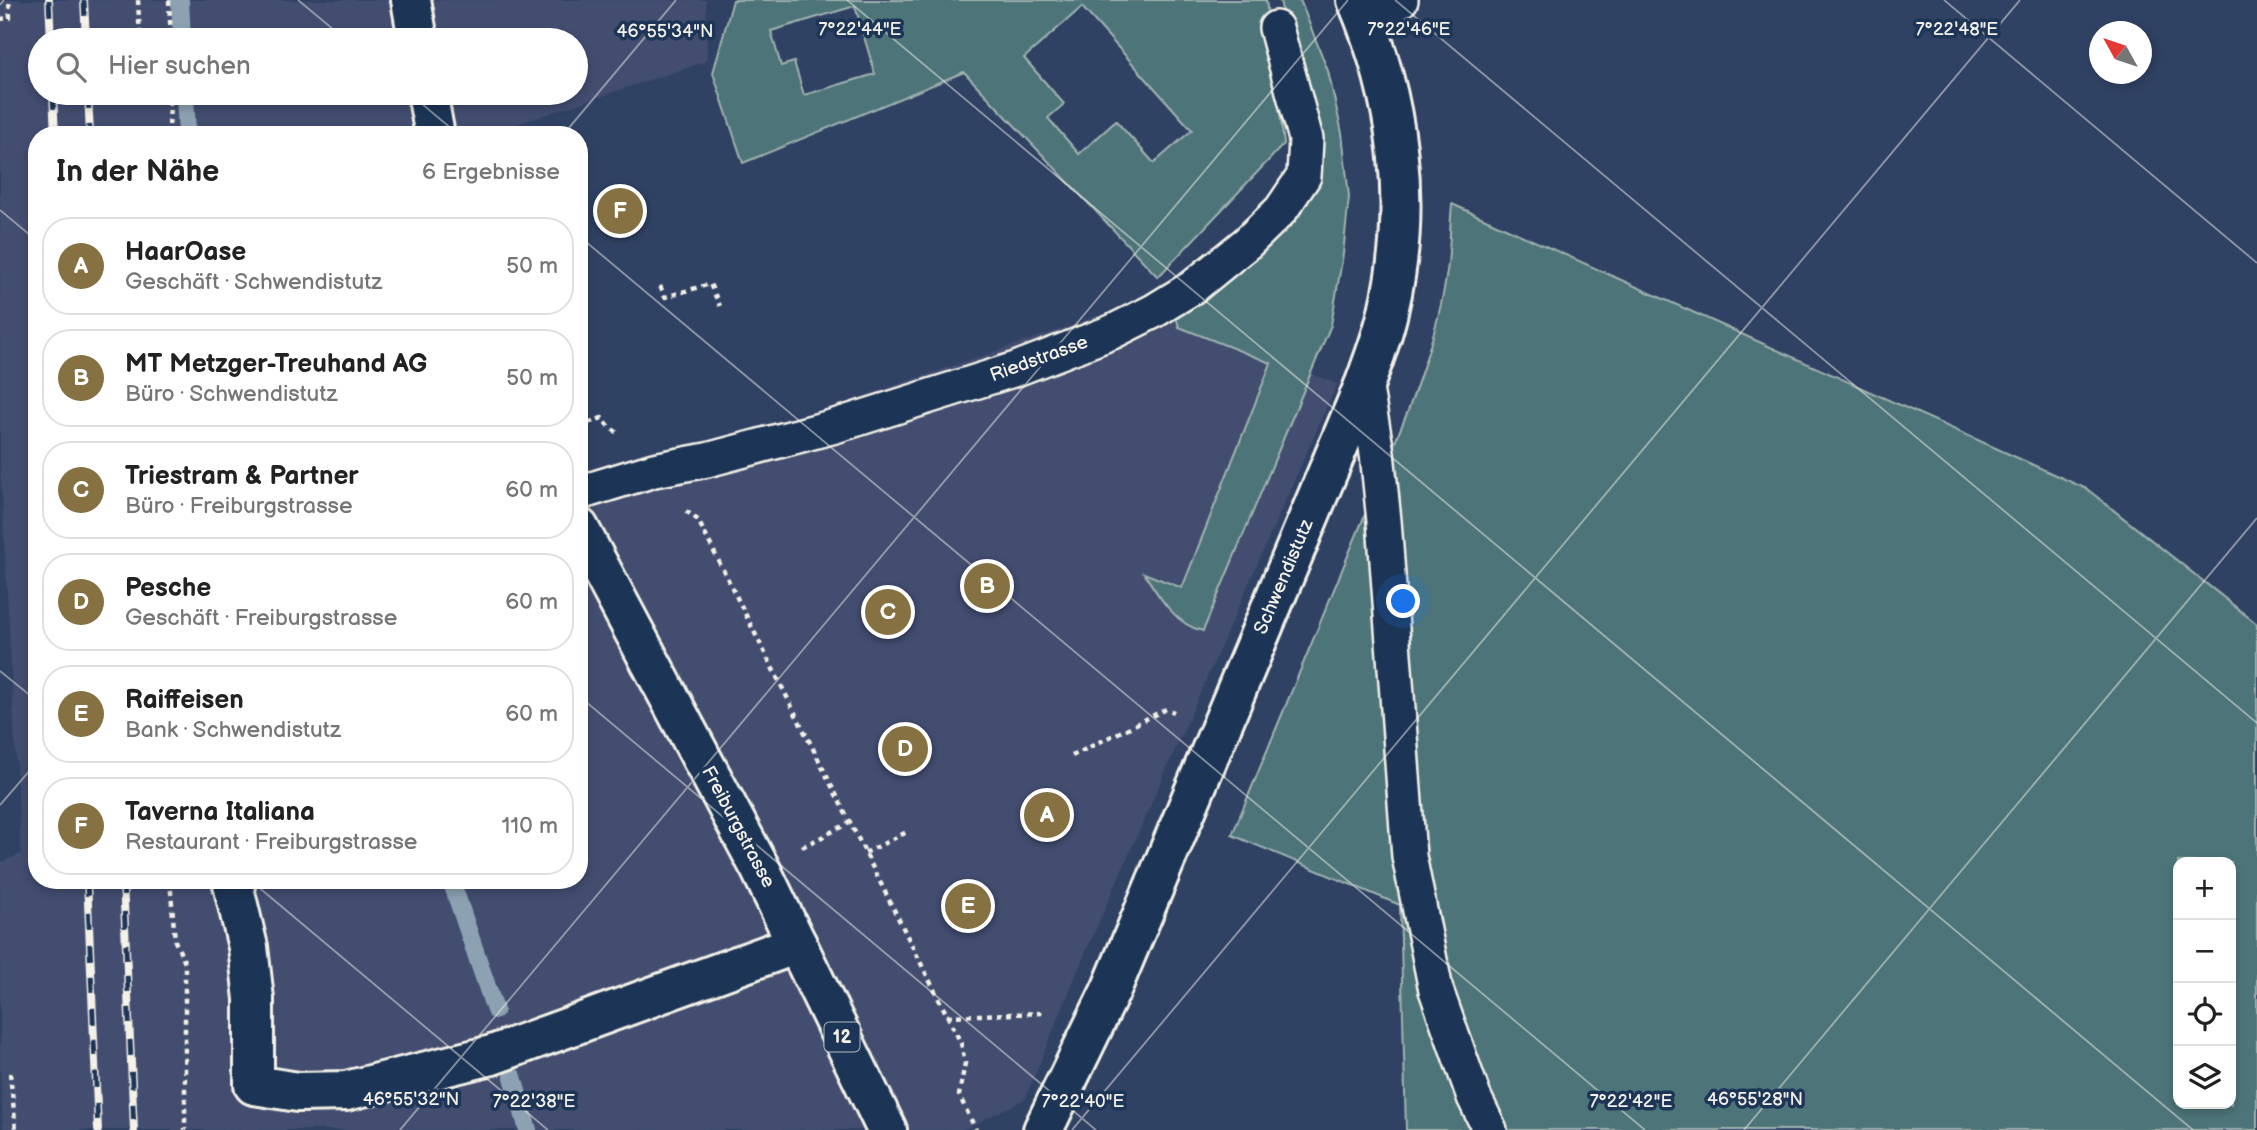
<!DOCTYPE html>
<html lang="de">
<meta charset="utf-8">
<style>
body{margin:0;font-family:"Balsamiq Sans",sans-serif;background:#f2f2f2;color:#222}
.controls{position:absolute;right:21px;bottom:21px;display:grid;overflow:hidden;border-radius:14px;box-shadow:0 4px 10px #0003}
.controls button{width:63px;height:63px;display:grid;place-items:center;padding:0;border:0;border-bottom:2px solid #e0e0e0;background:#fff;color:#222;font:35px sans-serif}
.compass{position:absolute;left:2089px;top:21px;width:63px;height:63px;border-radius:50%;background:#fff;box-shadow:0 4px 10px #0003;rotate:310deg}
.you{position:absolute;left:1404px;top:602px;width:24px;height:24px;margin:-18px;border:5px solid #fff;border-radius:50%;background:#1a73e8;box-shadow:0 0 0 10px #1a73e833}
.badge{display:grid;place-items:center;width:46px;height:46px;border-radius:50%;background:#857141;color:#fff;font-size:23px;font-weight:700}
.pin{position:absolute;translate:-50% -50%;border:4px solid #fff;box-shadow:0 2px 7px #0006}
.list{margin:0;padding:0;list-style:none}
h2{display:flex;justify-content:space-between;align-items:center;height:91px;margin:0;padding:0 28px;font-size:30px}
h2 small{font-size:23px;font-weight:400;color:#767676}
.list li{display:grid;grid-template-columns:46px 1fr auto;gap:21px;align-items:center;box-sizing:border-box;height:98px;margin:0 14px 14px;padding:0 14px;border:2px solid #e0e0e0;border-radius:28px}
.list b{display:block;font-size:26px;white-space:nowrap}
.list p{margin:0;font-size:23px;white-space:nowrap;color:#767676}
.list em{font-size:23px;font-style:normal;color:#767676}
.icon{flex:none;width:38px;height:38px;fill:none;stroke:currentColor;stroke-width:2;stroke-linecap:round;stroke-linejoin:round}
.map{position:relative;flex:none;width:2257px;height:1130px;overflow:hidden}
.search{position:absolute;background:#fff;box-shadow:0 4px 10px #0003;left:28px;top:28px;width:560px;height:77px;display:flex;align-items:center;gap:18px;box-sizing:border-box;padding:0 24px;border-radius:38px;color:#767676;font-size:26px}
.panel{position:absolute;background:#fff;box-shadow:0 4px 10px #0003;left:28px;top:126px;width:560px;height:763px;border-radius:28px}
.map>svg:first-child{display:block}
.built{fill:#424e6f;fill-rule:evenodd}
.green{fill:#4e7579;stroke:#a1b3b0;stroke-width:2;fill-rule:evenodd}
.lines{fill:none;stroke-linecap:round;stroke-linejoin:round}
.stream{stroke:#8ca2b2;stroke-width:18}
.lane-casing{stroke:#f4f1e8;stroke-width:38}
.street-casing{stroke:#f4f1e8;stroke-width:44}
.secondary-casing{stroke:#f4f1e8;stroke-width:44}
.primary-casing{stroke:#f4f1e8;stroke-width:44}
.path{stroke:#f4f1e8;stroke-width:4.5;stroke-dasharray:5 5;stroke-linecap:butt}
.lane{stroke:#1d3557;stroke-width:33}
.street{stroke:#1d3557;stroke-width:38}
.secondary{stroke:#1d3557;stroke-width:38}
.primary{stroke:#1d3557;stroke-width:38}
.rail-casing{stroke:#f4f1e8;stroke-width:8}
.rail{stroke:#1d3557;stroke-width:5;stroke-dasharray:16;stroke-linecap:butt}
.ticks{fill:none;stroke:#f4f1e8;stroke-width:2;stroke-opacity:0.45}
.labels{text-anchor:middle;dominant-baseline:central;stroke-width:7;stroke-linejoin:round;paint-order:stroke}
.shield{fill:#1d3557;stroke:#b4b9bc;stroke-width:2}
.shield-label{font-size:18px;font-weight:bold;fill:#f4f1e8}
.street-label{font-size:19px;fill:#f4f1e8;stroke:#1d3557}
.ticks-label{font-size:18px;text-anchor:middle;fill:#f4f1e8;stroke:#1d3557;stroke-width:7;stroke-linejoin:round;paint-order:stroke}
</style>
<div class="map">
<svg width="2257" height="1130" viewBox="0 0 2257 1130">
<rect width="100%" height="100%" fill="#304264"/>
<filter id="ink" filterUnits="userSpaceOnUse"><feTurbulence type="fractalNoise" baseFrequency=".0143" numOctaves="2"/><feDisplacementMap in="SourceGraphic" scale="14" xChannelSelector="R" yChannelSelector="G"/><feConvolveMatrix kernelMatrix="1 2 1 2 8 2 1 2 1" color-interpolation-filters="sRGB"/></filter>
<g filter="url(#ink)">
<path class="built" d="M0,0H706L707,61L484,135H37V880H579V493L1132,305L1337,384L1086,951L1025,1099L963,1130H3L0,1073V863L21,854L0,461ZM40,40H576V93H40Z"/>
<path class="green" d="M733,0H1266L1284,144L1158,277L964,72L743,163L713,73ZM855,6L875,74L804,95L794,62L781,66L771,31ZM1082,7L1192,130L1154,163L1116,121L1079,154L1048,118L1064,104L1024,58Z
M1280,0H1300L1328,71L1342,133L1349,197L1343,254L1331,325L1203,631C1175,625 1158,595 1144,573L1182,588L1271,363L1179,327L1176,317L1307,195L1288,39Z
M1452,204L2087,489L2257,624V1130H1406L1400,905L1232,835L1408,411C1425,363 1442,315 1448,264C1450,244 1450,224 1452,204ZM2178,862H2231V1104H2178Z"/>
<g class="lines">
<path class="stream" d="M180,0L182,40
M185,93L187,135
M451,880L495,1010
M513,1077L528,1130"/>
<defs>
<path id="lane" d="M1367,23L1401,0
M1365,383L1377,453L1384,521L1409,856L1436,990L1474,1097L1490,1130
M579,493L654,470L707,460L835,426L1016,369L1112,332L1154,311L1193,287L1247,243L1281,210L1304,176L1306,139L1276,28"/>
<path id="street" d="M232,880L248,947L254,999V1085L298,1092L346,1091L492,1055L797,944"/>
<path id="secondary" d="M1043,1130L1111,990L1365,383C1374,358 1384,333 1389,307C1413,204 1398,97 1357,0"/>
<path id="primary" d="M411,0L418,40
M427,93L435,135
M579,528L760,868L887,1130"/>
</defs>
<use href="#lane" class="lane-casing"/>
<use href="#street" class="street-casing"/>
<use href="#secondary" class="secondary-casing"/>
<use href="#primary" class="primary-casing"/>
<path class="path" d="M138,0L140,40
M169,0L171,40
M0,19L10,18L9,0
M169,135L170,93
M660,286L665,297L710,284L720,306
M579,426L602,418L609,427L618,433
M686,511L698,520L961,1043L965,1063L959,1095L976,1130
M1072,756L1166,709L1174,712
M802,847L849,823
M865,853L907,832
M170,880L175,941L185,963V1130
M947,1016L1045,1013
M10,1073L16,1130"/>
<use href="#lane" class="lane"/>
<use href="#street" class="street"/>
<use href="#secondary" class="secondary"/>
<use href="#primary" class="primary"/>
<defs>
<path id="rail" d="M49,0L51,40
M84,0L86,40
M53,93L55,135
M88,93L90,135
M87,880L98,1130
M123,880L134,1130"/>
</defs>
<use href="#rail" class="rail-casing"/>
<use href="#rail" class="rail"/>
</g>
</g>
<path class="ticks" d="M298,0L346,40M847,0L2193,1130M1395,0L2257,723M1944,0L2257,263M0,5L4,0M409,93L459,135M563,135L676,0M0,210L37,241M579,236L1645,1130M0,671L37,701M579,696L1096,1130M0,805L37,762M250,880L548,1130M400,1130L1348,0M1072,1130L2020,0M1744,1130L2257,518"/>
<g class="labels">
<rect class="shield" x="824.5" y="1022.5" width="35" height="29" rx="5"/>
<g class="shield-label">
<text x="842" y="1037">12</text>
</g>
<g class="street-label">
<text transform="translate(1039 359) rotate(-20)">Riedstrasse</text>
<text transform="translate(1284 577) rotate(-67)">Schwendistutz</text>
<text transform="translate(738 827) rotate(62)">Freiburgstrasse</text>
</g>
</g>
<g class="ticks-label">
<text x="860" y="35">7°22'44"E</text>
<text x="1409" y="35">7°22'46"E</text>
<text x="1957" y="35">7°22'48"E</text>
<text x="665" y="37">46°55'34"N</text>
<text x="411" y="1105">46°55'32"N</text>
<text x="1755" y="1105">46°55'28"N</text>
<text x="534" y="1107">7°22'38"E</text>
<text x="1083" y="1107">7°22'40"E</text>
<text x="1631" y="1107">7°22'42"E</text>
</g>
</svg>
<div class="controls">
<button>+</button>
<button>−</button>
<button><svg class="icon" aria-label="locate" viewBox="0 0 24 24"><circle cx="12" cy="12" r="6"/><path d="M12 2v4M12 18v4M2 12h4M18 12h4"/></svg></button>
<button><svg class="icon" aria-label="layers" viewBox="0 0 24 24"><path d="M12 4l9 5-9 5-9-5zM3 14l9 5 9-5"/></svg></button>
</div>
<svg class="compass" viewBox="-18 -18 36 36"><path d="M0-13l5 13h-10z" fill="#e53935"/><path d="M0 13l5-13h-10z" fill="#767676"/></svg>
<div class="you"></div>
<div class="pin badge" style="left:1047px;top:815px">A</div>
<div class="pin badge" style="left:987px;top:586px">B</div>
<div class="pin badge" style="left:888px;top:612px">C</div>
<div class="pin badge" style="left:905px;top:749px">D</div>
<div class="pin badge" style="left:968px;top:906px">E</div>
<div class="pin badge" style="left:620px;top:211px">F</div>
<div class="search"><svg class="icon" aria-label="search" viewBox="0 0 24 24"><circle cx="10" cy="10" r="6"/><path d="M15 15l6 6"/></svg>Hier suchen</div>
<section class="panel">
<h2>In der Nähe<small>6 Ergebnisse</small></h2>
<ul class="list">
<li><span class="badge">A</span><div><b>HaarOase</b><p>Geschäft · Schwendistutz</p></div><em>50 m</em></li>
<li><span class="badge">B</span><div><b>MT Metzger-Treuhand AG</b><p>Büro · Schwendistutz</p></div><em>50 m</em></li>
<li><span class="badge">C</span><div><b>Triestram &amp; Partner</b><p>Büro · Freiburgstrasse</p></div><em>60 m</em></li>
<li><span class="badge">D</span><div><b>Pesche</b><p>Geschäft · Freiburgstrasse</p></div><em>60 m</em></li>
<li><span class="badge">E</span><div><b>Raiffeisen</b><p>Bank · Schwendistutz</p></div><em>60 m</em></li>
<li><span class="badge">F</span><div><b>Taverna Italiana</b><p>Restaurant · Freiburgstrasse</p></div><em>110 m</em></li>
</ul>
</section>
</div>
